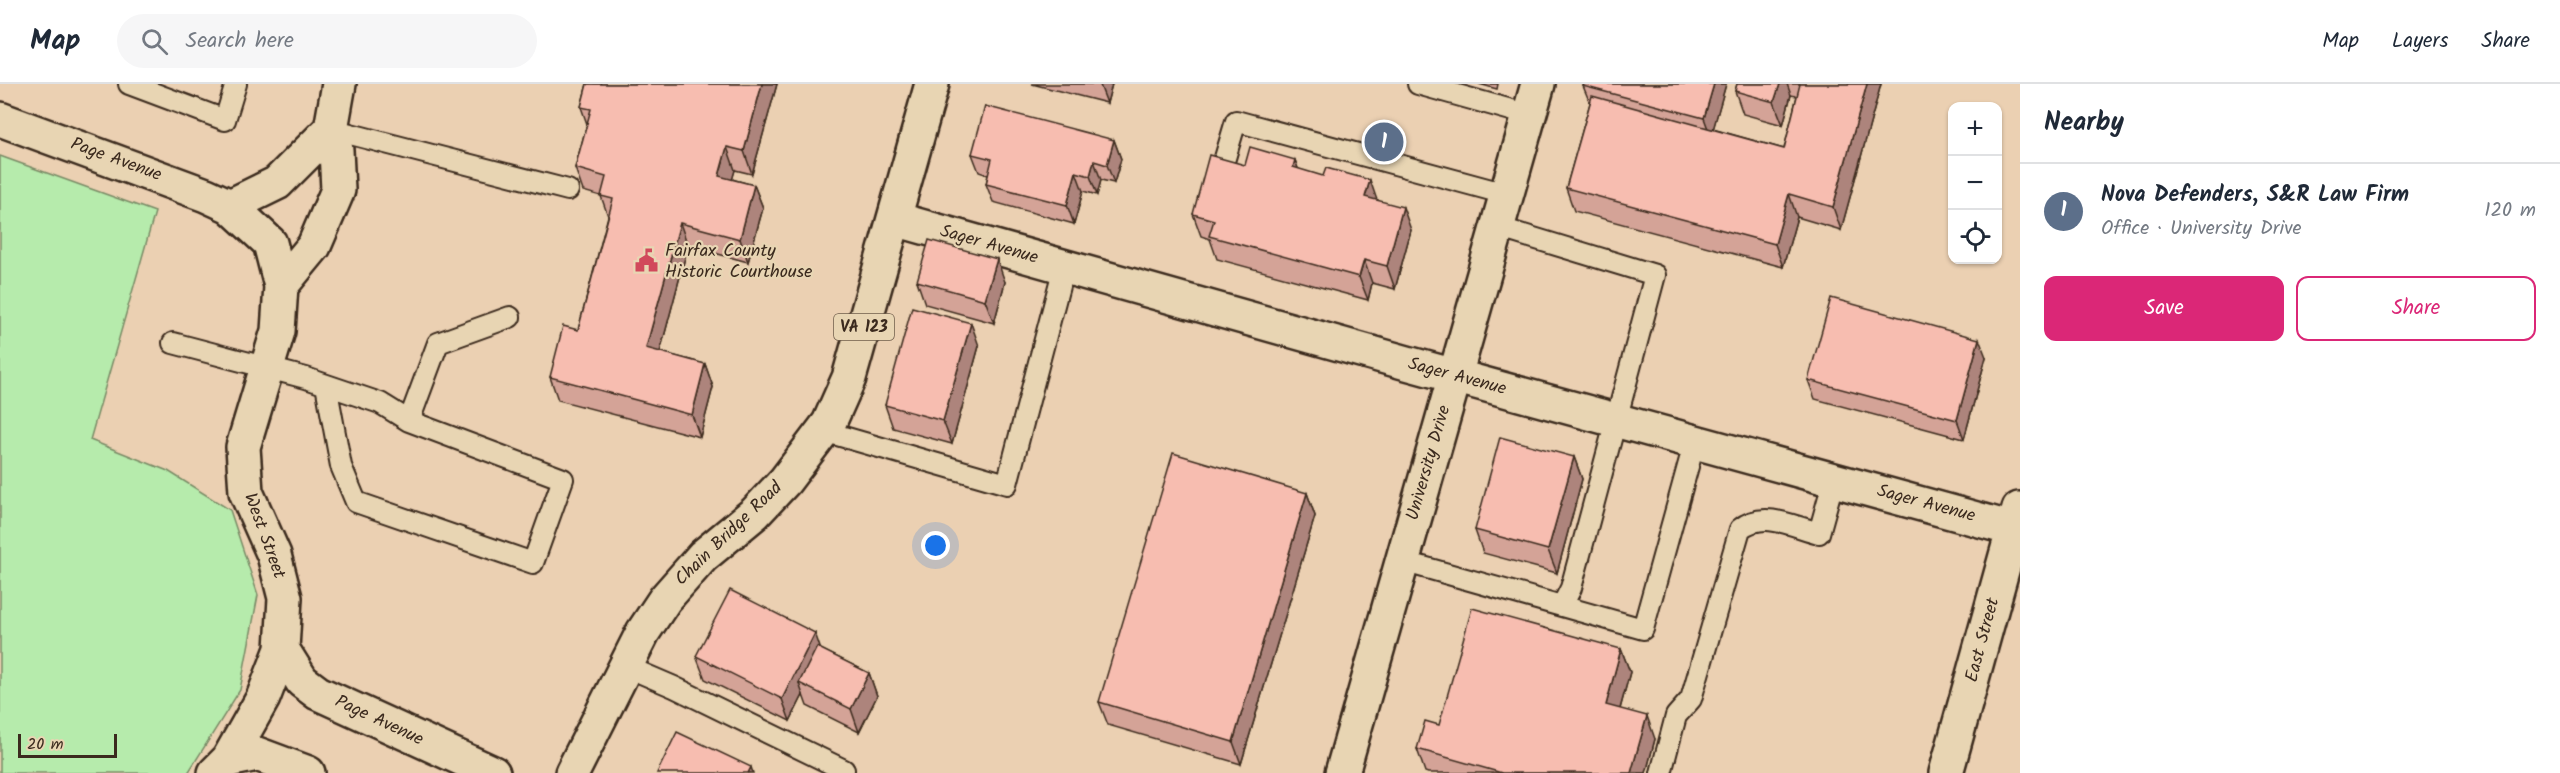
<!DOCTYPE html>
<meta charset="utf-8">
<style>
body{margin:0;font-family:Kalam,sans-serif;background:#f6f6f7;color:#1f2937}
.controls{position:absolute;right:18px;top:18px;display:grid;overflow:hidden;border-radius:12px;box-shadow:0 2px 4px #0004}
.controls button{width:54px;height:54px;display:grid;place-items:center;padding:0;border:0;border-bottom:2px solid #e0e1e3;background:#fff;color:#1f2937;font:30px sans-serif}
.scale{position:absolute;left:18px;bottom:15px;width:99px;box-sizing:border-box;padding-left:6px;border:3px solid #3b2a1e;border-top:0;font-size:16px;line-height:21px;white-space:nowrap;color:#3b2a1e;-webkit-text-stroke:4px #e8d5b3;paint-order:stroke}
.you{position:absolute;left:936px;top:462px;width:21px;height:21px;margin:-15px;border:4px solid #fff;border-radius:50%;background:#1a73e8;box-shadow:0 0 0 9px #1a73e833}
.badge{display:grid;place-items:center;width:39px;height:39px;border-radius:50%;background:#db2777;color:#fff;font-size:20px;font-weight:700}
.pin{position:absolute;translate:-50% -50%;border:3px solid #fff;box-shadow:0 2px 6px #0006}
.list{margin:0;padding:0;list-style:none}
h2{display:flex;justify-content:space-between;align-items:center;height:78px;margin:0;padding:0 24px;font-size:26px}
h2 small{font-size:20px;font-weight:400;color:#747a83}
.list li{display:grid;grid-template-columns:39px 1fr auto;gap:18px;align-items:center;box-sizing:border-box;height:96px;padding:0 24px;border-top:2px solid #e0e1e3}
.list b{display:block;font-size:22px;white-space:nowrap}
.list p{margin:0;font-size:20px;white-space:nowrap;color:#747a83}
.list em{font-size:20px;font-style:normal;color:#747a83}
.actions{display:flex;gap:12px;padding:18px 24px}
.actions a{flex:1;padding:14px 0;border:2px solid #db2777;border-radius:12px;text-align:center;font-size:21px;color:#db2777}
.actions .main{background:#db2777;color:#fff}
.icon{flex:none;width:33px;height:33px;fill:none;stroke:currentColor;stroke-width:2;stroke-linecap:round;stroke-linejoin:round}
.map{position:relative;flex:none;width:2020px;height:689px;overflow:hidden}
header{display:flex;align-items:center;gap:36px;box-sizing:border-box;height:84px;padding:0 30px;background:#fff;border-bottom:2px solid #e0e1e3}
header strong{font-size:28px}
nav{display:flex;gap:33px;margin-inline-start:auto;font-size:21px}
.search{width:420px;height:54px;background:#f6f6f7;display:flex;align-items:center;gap:15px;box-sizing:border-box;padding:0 21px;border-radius:33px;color:#747a83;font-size:22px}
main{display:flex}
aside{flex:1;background:#fff}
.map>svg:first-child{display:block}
.green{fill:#b6ebac;stroke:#788a65;stroke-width:1.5}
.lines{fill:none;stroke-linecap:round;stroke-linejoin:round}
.service-casing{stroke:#3b2a1e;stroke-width:24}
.minor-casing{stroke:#3b2a1e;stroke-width:38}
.tertiary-casing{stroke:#3b2a1e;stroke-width:38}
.primary-casing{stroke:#3b2a1e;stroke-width:38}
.service{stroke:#e8d5b3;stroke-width:20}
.minor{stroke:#e8d5b3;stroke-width:33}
.tertiary{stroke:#e8d5b3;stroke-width:33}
.primary{stroke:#e8d5b3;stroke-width:33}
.wall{fill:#d4a397;stroke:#3b2a1e;stroke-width:1.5}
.shaded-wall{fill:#ad847b;stroke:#3b2a1e;stroke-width:1.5}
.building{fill:#f7bdb0;stroke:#3b2a1e;stroke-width:1.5}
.labels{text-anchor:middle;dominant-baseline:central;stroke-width:4.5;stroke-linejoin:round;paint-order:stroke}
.shield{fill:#e8d5b3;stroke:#6f5d4b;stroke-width:1.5}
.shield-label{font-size:16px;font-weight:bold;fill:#3b2a1e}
.street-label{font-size:18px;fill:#3b2a1e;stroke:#e8d5b3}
.poi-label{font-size:18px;fill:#3b2a1e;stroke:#e8d5b3;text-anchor:start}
</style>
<header>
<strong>Map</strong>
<div class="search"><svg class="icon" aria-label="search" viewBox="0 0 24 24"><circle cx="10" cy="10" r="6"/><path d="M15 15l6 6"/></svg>Search here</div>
<nav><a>Map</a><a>Layers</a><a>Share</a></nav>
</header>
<main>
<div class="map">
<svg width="2020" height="689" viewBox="0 0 2020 689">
<rect width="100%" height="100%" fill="#ebd0b2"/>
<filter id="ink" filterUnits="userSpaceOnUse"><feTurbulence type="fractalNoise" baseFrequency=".0167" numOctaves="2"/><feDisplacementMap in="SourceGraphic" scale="12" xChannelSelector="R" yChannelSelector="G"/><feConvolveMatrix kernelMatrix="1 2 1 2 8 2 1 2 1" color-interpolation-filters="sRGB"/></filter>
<g filter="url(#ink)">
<path class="green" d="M0,72L155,128L90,356L168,387L230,426L258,511L240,606L188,689H0Z"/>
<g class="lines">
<defs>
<path id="service" d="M129,0L225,36L236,0
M1418,0L1529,31
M331,45L568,106
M1222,84L1236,37L1506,110
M1497,143L1655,191L1571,504L1562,522
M173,259L306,294L380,319L409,337L563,395L533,479L356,418L341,382L326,301
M409,337L438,259L510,233
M823,347L1007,400L1064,183
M1402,477L1643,545L1695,357
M625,582L674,603L844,686
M1661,689L1676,632L1691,615L1740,445C1763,426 1792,442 1819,449L1834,395"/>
<path id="minor" d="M0,35L206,111L230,122L270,159L281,202L278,247L243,363L246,408L274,471L285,514L282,565L263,614L228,676L215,689
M230,122L277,99L331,45
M281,202L314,162L338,106L336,66L331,45L339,0
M282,565L302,597L318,609L493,689
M228,676L257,670L308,689"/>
<path id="tertiary" d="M895,135L1407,279L2020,447
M1342,689L1538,0
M1946,689L2019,425"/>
<path id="primary" d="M572,689L643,548L665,515L703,472L755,429L785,397L829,339L849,294L932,0"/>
</defs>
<use href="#service" class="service-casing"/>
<use href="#minor" class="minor-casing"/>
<use href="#tertiary" class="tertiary-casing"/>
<use href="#primary" class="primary-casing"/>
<use href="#service" class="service"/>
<use href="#minor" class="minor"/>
<use href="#tertiary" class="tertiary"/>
<use href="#primary" class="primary"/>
</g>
<path class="wall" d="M587,0H777L752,90L735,86L732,95L754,101L763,124L748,178L688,162L660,268L705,280L713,303L700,353L558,316L550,293L578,246L608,132L601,112L583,107L575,84L587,40L581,23Z
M1032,0H1112L1107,19Z
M1479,0H1498L1497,5Z
M1584,0H1726L1713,45L1784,65L1797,12L1791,11L1783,41L1743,30L1735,7L1737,0H1881L1841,146L1797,133L1783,183L1574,127L1566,104L1590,19L1583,2Z
M1114,56L1121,75L1114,99L1101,96L1097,111L1083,107L1074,140L993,118L986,100L988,91L979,88L972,70Z
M1295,76L1298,85L1378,116L1411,146L1395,205L1372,199L1368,216L1217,175L1210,155L1201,152L1193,130L1245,81Z
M917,197L1005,198L994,239L925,220Z
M979,262L952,360L893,344L885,321Z
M1986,273L1964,355L1815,315L1808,296Z
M1574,373L1582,395L1557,489L1483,469L1475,446Z
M1307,409L1315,432L1241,680L1108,641L1099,618Z
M820,565L869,589L877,612L859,648L807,622L803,611L790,637L705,595L696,572Z
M1621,565L1630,588L1620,625L1655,655L1646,689H1428L1425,688L1417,665L1439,641Z"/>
<path class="shaded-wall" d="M762,0H777L752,90L744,67Z
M1100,0H1112L1107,19L1100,1Z
M1714,0H1726L1711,53L1704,34Z
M1780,0H1787L1791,11L1783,41L1774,18Z
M1867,0H1881L1841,146L1833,123Z
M1114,56L1121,75L1114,99L1107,81Z
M727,63L735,86L727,114L719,92Z
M1295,76L1303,98L1293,83Z
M1094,77L1101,96L1097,111L1090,92Z
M1076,88L1083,107L1074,140L1067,121Z
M1370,96L1378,119L1365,113Z
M754,101L763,124L748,178L740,155Z
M1789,110L1797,133L1783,183L1775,160Z
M1403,123L1411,146L1395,205L1387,182Z
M680,139L688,162L655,287L646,264Z
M997,175L1005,198L994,239L985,216Z
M1364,176L1372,199L1368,216L1359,193Z
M971,239L979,262L952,360L943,337Z
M1979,255L1986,273L1964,355L1957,336Z
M705,280L713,303L700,353L692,331Z
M1574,373L1582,395L1557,489L1548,466Z
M1307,409L1315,432L1241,680L1233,658Z
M815,549L823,572L799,599L803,611L790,637L782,615Z
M1621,565L1630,588L1615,643L1606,621Z
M869,589L877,612L859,648L851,625Z
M1647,632L1655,655L1646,689H1631Z
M751,683L753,689H748Z"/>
<path class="building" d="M587,0H762L744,67L727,63L719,92L754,101L740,155L680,139L646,264L705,280L692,331L550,293L563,242L578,246L613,115L601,112L606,93L575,84L591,25L581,23Z
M1584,0H1714L1704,34L1583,2Z
M1737,0H1780L1774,18L1735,7Z
M1800,0H1867L1833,123L1789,110L1775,160L1566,104L1592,12L1784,65Z
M985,22L1114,56L1107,81L1094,77L1090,92L1076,88L1067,121L986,100L992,75L972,70Z
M1250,63L1295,76L1293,83L1323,92L1326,84L1370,96L1365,113L1403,123L1387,182L1364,176L1359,193L1209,152L1214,136L1193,130L1209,71L1245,81Z
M929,156L997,175L985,216L917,197Z
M1831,214L1979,255L1957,336L1808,296Z
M912,223L971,239L943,337L885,321Z
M1500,353L1574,373L1548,466L1475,446Z
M1173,369L1307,409L1233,658L1099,618Z
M730,506L815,549L782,615L696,572Z
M1472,524L1621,565L1606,621L1647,632L1631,689H1502L1417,665L1425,637L1439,641Z
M817,563L869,589L851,625L799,599Z
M677,648L751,683L748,689H657Z"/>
</g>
<defs>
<symbol id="civic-bare" viewBox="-9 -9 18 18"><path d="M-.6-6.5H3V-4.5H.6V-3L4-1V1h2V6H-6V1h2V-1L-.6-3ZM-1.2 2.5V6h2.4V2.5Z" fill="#d1495b" stroke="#e8d5b3" stroke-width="2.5" paint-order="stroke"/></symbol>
</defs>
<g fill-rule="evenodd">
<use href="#civic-bare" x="630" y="160" width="33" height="33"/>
</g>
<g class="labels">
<rect class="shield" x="834" y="230" width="60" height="26" rx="4.5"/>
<g class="shield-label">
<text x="864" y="243">VA 123</text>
</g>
<g class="street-label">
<text transform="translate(116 76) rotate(20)">Page Avenue</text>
<text transform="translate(989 161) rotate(16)">Sager Avenue</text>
<text transform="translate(1457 293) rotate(15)">Sager Avenue</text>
<text transform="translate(1429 379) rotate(-74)">University Drive</text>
<text transform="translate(1926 420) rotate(15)">Sager Avenue</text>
<text transform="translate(729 450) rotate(-44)">Chain Bridge Road</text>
<text transform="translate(264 452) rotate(70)">West Street</text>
<text transform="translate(1983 556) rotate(-75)">East Street</text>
<text transform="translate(379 637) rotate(25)">Page Avenue</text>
</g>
<g class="poi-label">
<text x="665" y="167">Fairfax County<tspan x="665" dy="21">Historic Courthouse</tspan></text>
</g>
</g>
</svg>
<div class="controls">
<button>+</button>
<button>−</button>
<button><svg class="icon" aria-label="locate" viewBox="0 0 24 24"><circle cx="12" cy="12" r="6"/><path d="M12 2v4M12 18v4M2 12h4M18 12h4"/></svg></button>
</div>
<div class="scale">20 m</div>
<div class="you"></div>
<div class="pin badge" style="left:1384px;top:58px;background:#5c6f8a">1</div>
</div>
<aside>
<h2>Nearby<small></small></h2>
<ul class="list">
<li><span class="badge" style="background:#5c6f8a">1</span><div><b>Nova Defenders, S&amp;R Law Firm</b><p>Office · University Drive</p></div><em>120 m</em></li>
</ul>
<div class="actions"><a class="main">Save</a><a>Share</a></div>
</aside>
</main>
